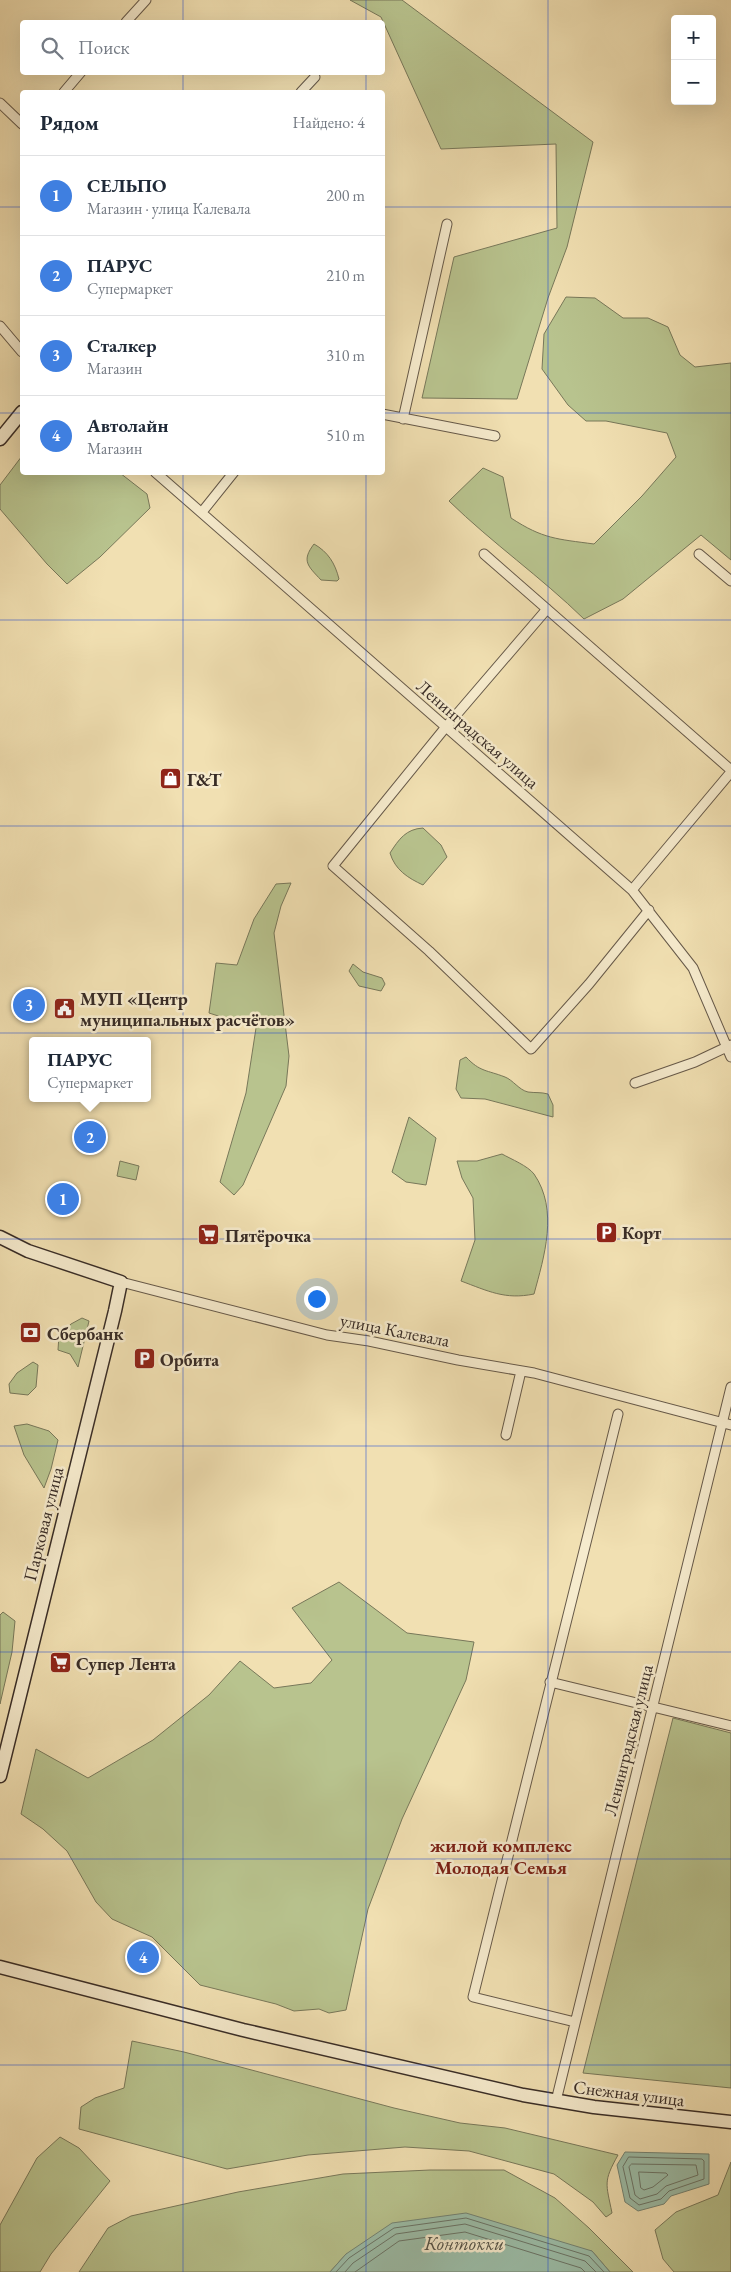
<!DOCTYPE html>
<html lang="ru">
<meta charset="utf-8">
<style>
body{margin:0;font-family:"EB Garamond",serif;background:#f6f6f7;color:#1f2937}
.controls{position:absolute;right:15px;top:15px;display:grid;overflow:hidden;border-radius:5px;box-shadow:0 5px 20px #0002}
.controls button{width:45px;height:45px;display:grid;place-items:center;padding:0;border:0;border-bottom:1px solid #e0e1e3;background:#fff;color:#1f2937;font:25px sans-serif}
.you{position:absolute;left:316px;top:1298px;width:18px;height:18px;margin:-12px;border:4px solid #fff;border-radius:50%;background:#1a73e8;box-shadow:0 0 0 8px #1a73e833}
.badge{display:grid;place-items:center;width:32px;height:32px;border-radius:50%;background:#7c3aed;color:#fff;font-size:16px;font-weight:700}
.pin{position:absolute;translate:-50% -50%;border:2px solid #fff;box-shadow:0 1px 5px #0006}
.popup{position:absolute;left:29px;top:1037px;width:122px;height:65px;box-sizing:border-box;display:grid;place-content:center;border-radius:5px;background:#fff;filter:drop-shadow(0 1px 4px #0005);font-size:16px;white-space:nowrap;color:#747a83}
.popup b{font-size:19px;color:#1f2937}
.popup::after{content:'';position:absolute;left:50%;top:100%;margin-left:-10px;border:10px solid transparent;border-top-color:#fff}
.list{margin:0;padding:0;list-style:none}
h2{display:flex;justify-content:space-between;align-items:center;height:65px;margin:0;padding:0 20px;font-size:21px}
h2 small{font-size:16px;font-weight:400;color:#747a83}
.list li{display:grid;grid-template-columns:32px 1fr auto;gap:15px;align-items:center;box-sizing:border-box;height:80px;padding:0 20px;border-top:1px solid #e0e1e3}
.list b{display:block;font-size:19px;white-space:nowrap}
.list p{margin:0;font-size:16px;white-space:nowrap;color:#747a83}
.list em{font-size:16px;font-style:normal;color:#747a83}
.icon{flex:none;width:28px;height:28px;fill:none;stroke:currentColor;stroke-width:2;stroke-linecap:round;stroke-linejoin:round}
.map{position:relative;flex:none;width:731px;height:2272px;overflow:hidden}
.search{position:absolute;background:#fff;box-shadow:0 5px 20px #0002;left:20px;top:20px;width:365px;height:55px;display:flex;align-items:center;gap:12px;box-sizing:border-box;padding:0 18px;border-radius:5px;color:#747a83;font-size:19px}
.panel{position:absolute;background:#fff;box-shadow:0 5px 20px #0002;left:20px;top:90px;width:365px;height:385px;border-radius:5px}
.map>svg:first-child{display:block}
.green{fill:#b8c38e;stroke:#78785a}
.water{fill:#9bbda8;stroke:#738374}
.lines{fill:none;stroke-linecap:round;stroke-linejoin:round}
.shore{stroke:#6a7467;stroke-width:1}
.street-casing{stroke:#665949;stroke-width:11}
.secondary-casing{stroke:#382c26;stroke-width:15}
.street{stroke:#f6ebcd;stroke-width:9}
.secondary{stroke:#f6ebcd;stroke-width:12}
.grid{fill:none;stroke:#1d4ed8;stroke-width:1;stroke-opacity:0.55}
.labels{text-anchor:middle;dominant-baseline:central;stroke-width:5;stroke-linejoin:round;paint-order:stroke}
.street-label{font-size:18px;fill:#382c26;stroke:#f6ebcd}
.poi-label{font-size:18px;font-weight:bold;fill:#382c26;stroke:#f6ebcd;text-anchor:start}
.neighbourhood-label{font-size:19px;font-weight:bold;fill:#7a1f14;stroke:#f6ebcd}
.water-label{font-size:19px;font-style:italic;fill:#515046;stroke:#f6ebcd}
</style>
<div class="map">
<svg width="731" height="2272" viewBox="0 0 731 2272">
<rect width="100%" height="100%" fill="#f1e0b2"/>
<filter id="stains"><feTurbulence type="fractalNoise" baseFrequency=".004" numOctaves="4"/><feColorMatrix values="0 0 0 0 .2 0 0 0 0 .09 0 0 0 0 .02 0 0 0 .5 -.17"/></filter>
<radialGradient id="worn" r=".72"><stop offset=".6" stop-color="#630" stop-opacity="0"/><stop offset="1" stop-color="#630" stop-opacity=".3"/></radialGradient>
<path class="green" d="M350,0H402L593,142L567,247L548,298L517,399L422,398L454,257L557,228L556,144L441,149L381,17Z
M566,297L595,298L623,318H648L668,327L680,355L695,367L731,363V560L701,535L623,599L584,619C541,577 492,543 449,501L483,468L503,477L511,518C543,539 557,539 594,544L642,496L676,457L667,433L606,421H586L568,405L542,369L544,334Z
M22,456V472L120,473L147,494L150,508L100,557L67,584L47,564L0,509V485Z
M314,544C328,552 335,563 339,579L337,581L321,580C308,566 301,561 314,544Z
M423,828L441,845L447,857L423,885C408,878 395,870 390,853C399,839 406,829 423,828Z
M291,883L281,906L274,933L289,1056L286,1086L243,1185L234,1195L220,1182L246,1093L256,1028L209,1013L216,963L237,965L254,919L276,884Z
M353,964L363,972L382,978L385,984L381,991L359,986L349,971Z
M466,1057C480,1072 487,1070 505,1077C513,1080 519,1090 528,1092C535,1093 541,1092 548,1094L553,1105V1117L485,1099L461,1098L456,1089L460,1060Z
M409,1117L436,1138L426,1185L406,1182L392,1172Z
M502,1154C511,1159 528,1166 534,1174C559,1210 544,1257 534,1294C505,1300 488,1291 461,1281L475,1240L473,1198L462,1178L457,1161H477Z
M120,1161L139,1166L136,1180L117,1176Z
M82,1318L89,1321L78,1367L70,1354L58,1350L59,1335L71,1324Z
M33,1362L38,1365L36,1387L28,1395L10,1393L9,1384L17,1373Z
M27,1424L49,1431L58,1440L51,1469L44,1488L24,1455L14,1426Z
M339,1582L407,1633L474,1642L466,1680L402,1819L368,1909L346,2010L329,2013L319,2009L294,2011L276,2004L200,1985L152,1937L112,1919L96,1902L67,1851L43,1829L21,1814L36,1749L88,1778L153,1740L209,1695L240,1661L274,1688L311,1683L332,1660L292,1608Z
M3,1612L15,1621L12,1652L0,1704V1615Z
M673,1718L731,1733V2088L583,2073Z
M132,2041L184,2052L394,2108L460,2123L505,2128L618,2155C603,2182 606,2183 612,2213L606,2217L593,2202L554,2174L469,2151L405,2147L308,2155L227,2169L79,2129L81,2107L95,2098L124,2088Z
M60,2137L79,2148L110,2181L51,2254L40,2272H0V2225L37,2158Z
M731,2162V2272H674L663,2259L655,2230L676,2212L718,2195Z
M430,2170H504L555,2198L589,2228L633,2272H610L592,2251L346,2254L330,2272H79L108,2228L131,2216L238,2192L343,2174Z"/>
<path class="water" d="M625,2152L709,2154V2184L671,2196L664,2204L638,2211L625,2202L617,2165Z
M466,2213L592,2251L610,2272H330L346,2254L392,2223Z"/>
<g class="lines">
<path class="shore" d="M629,2157L702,2159L704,2161V2179L669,2191L661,2199L639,2205L630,2198L623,2167Z
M632,2164L696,2165L698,2175L666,2186L657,2194L640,2199L635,2195L629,2167Z
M639,2172L666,2173L668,2175L653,2187L644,2190L641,2188Z
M336,2272L349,2258L394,2228L466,2218L589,2256L604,2272
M345,2272L353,2263L396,2234L465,2224L585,2261L596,2272
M355,2272L399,2241L465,2232L581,2268L585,2272"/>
<defs>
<path id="street" d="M126,22L146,0
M64,92L81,72
M301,92L315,77
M0,103L22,124
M0,326L22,352
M382,414L495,436
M403,419L447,224
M155,472L632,890L693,968L731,1057
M202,512L234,472
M484,554L731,770
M699,554L731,581
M547,609L445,728L333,866L429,951L531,1049L589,984L649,910
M632,890L731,772
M635,1083L695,1062L731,1045
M121,1282L327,1335L369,1341L458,1360L534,1373L731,1425
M506,1435L521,1371
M550,1682L731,1726
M575,2022L473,1997L618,1414
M556,2101L731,1387"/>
<path id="secondary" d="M0,439L22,412
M0,1237L28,1251L121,1282L115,1311L0,1776
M0,1967L243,2030L523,2095L594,2107L731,2122"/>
</defs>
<use href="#street" class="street-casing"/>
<use href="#secondary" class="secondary-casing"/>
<use href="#street" class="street"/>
<use href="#secondary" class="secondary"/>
</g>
<path class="grid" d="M183,0V22M366,0V22M548,0V2272M183,72V92M366,72V92M0,207H22M382,207H731M0,413H22M382,413H731M183,472V2272M366,472V2272M0,620H731M0,826H731M0,1033H731M0,1239H731M0,1446H731M0,1652H731M0,1859H731M0,2065H731"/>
<defs>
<symbol id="shop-square" viewBox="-11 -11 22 22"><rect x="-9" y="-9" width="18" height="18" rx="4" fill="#8f2418" stroke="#f6ebcd"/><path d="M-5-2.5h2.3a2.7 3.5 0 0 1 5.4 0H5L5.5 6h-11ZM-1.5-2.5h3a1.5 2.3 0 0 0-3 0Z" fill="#fff"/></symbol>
<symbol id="civic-square" viewBox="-11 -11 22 22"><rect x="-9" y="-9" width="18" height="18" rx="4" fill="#8f2418" stroke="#f6ebcd"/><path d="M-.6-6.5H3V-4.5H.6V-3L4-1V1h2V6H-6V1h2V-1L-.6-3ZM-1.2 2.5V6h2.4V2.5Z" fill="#fff"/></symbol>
<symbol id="parking-square" viewBox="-11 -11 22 22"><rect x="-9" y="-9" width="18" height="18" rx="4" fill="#8f2418" stroke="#f6ebcd"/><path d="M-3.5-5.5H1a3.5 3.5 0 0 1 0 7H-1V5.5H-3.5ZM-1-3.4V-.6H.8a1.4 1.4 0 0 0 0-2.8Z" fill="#fff"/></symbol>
<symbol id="supermarket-square" viewBox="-11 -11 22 22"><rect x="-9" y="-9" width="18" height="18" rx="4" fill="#8f2418" stroke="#f6ebcd"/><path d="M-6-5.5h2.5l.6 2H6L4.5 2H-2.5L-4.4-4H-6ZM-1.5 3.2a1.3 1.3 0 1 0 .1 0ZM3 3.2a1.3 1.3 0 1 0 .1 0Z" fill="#fff"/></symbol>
<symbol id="bank-square" viewBox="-11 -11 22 22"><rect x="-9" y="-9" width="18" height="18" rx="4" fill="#8f2418" stroke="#f6ebcd"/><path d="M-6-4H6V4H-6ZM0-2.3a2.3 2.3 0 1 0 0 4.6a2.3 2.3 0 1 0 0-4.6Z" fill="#fff"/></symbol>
</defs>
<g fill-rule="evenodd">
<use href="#shop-square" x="158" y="766" width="25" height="25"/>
<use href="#civic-square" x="52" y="996" width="25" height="25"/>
<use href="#parking-square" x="594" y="1220" width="25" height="25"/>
<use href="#supermarket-square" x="196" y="1222" width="25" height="25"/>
<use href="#bank-square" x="18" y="1320" width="25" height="25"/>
<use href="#parking-square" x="132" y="1346" width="25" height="25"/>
<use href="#supermarket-square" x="48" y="1650" width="25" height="25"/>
</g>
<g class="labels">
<g class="street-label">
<text transform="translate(478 734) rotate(41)">Ленинградская улица</text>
<text transform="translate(395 1330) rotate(11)">улица Калевала</text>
<text transform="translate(43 1524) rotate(-76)">Парковая улица</text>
<text transform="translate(628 1740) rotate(-76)">Ленинградская улица</text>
<text transform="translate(629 2093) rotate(7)">Снежная улица</text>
</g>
<g class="poi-label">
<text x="187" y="779">Г&amp;Т</text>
<text x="80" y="998">МУП «Центр<tspan x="80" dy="21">муниципальных расчётов»</tspan></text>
<text x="622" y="1232">Корт</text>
<text x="225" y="1235">Пятёрочка</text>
<text x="47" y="1333">Сбербанк</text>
<text x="160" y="1359">Орбита</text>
<text x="76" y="1663">Супер Лента</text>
</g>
<g class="neighbourhood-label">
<text x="501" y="1845">жилой комплекс<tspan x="501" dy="22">Молодая Семья</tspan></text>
</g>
<g class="water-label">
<text x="464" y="2243">Контокки</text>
</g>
</g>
<rect width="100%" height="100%" filter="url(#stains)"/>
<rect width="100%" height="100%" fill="url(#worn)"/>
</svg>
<div class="controls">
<button>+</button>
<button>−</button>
</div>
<div class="you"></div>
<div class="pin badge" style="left:63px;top:1199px;background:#3f7fe0">1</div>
<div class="pin badge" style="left:90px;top:1137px;background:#3f7fe0">2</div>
<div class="popup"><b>ПАРУС</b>Супермаркет</div>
<div class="pin badge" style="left:29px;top:1005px;background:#3f7fe0">3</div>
<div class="pin badge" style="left:143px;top:1957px;background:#3f7fe0">4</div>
<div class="search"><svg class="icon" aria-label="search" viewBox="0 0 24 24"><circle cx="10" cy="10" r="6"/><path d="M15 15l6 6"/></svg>Поиск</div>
<section class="panel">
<h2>Рядом<small>Найдено: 4</small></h2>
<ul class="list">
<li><span class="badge" style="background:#3f7fe0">1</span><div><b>СЕЛЬПО</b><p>Магазин · улица Калевала</p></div><em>200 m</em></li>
<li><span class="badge" style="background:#3f7fe0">2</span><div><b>ПАРУС</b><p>Супермаркет</p></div><em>210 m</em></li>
<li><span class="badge" style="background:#3f7fe0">3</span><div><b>Сталкер</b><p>Магазин</p></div><em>310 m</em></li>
<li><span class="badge" style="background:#3f7fe0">4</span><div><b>Автолайн</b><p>Магазин</p></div><em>510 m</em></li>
</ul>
</section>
</div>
